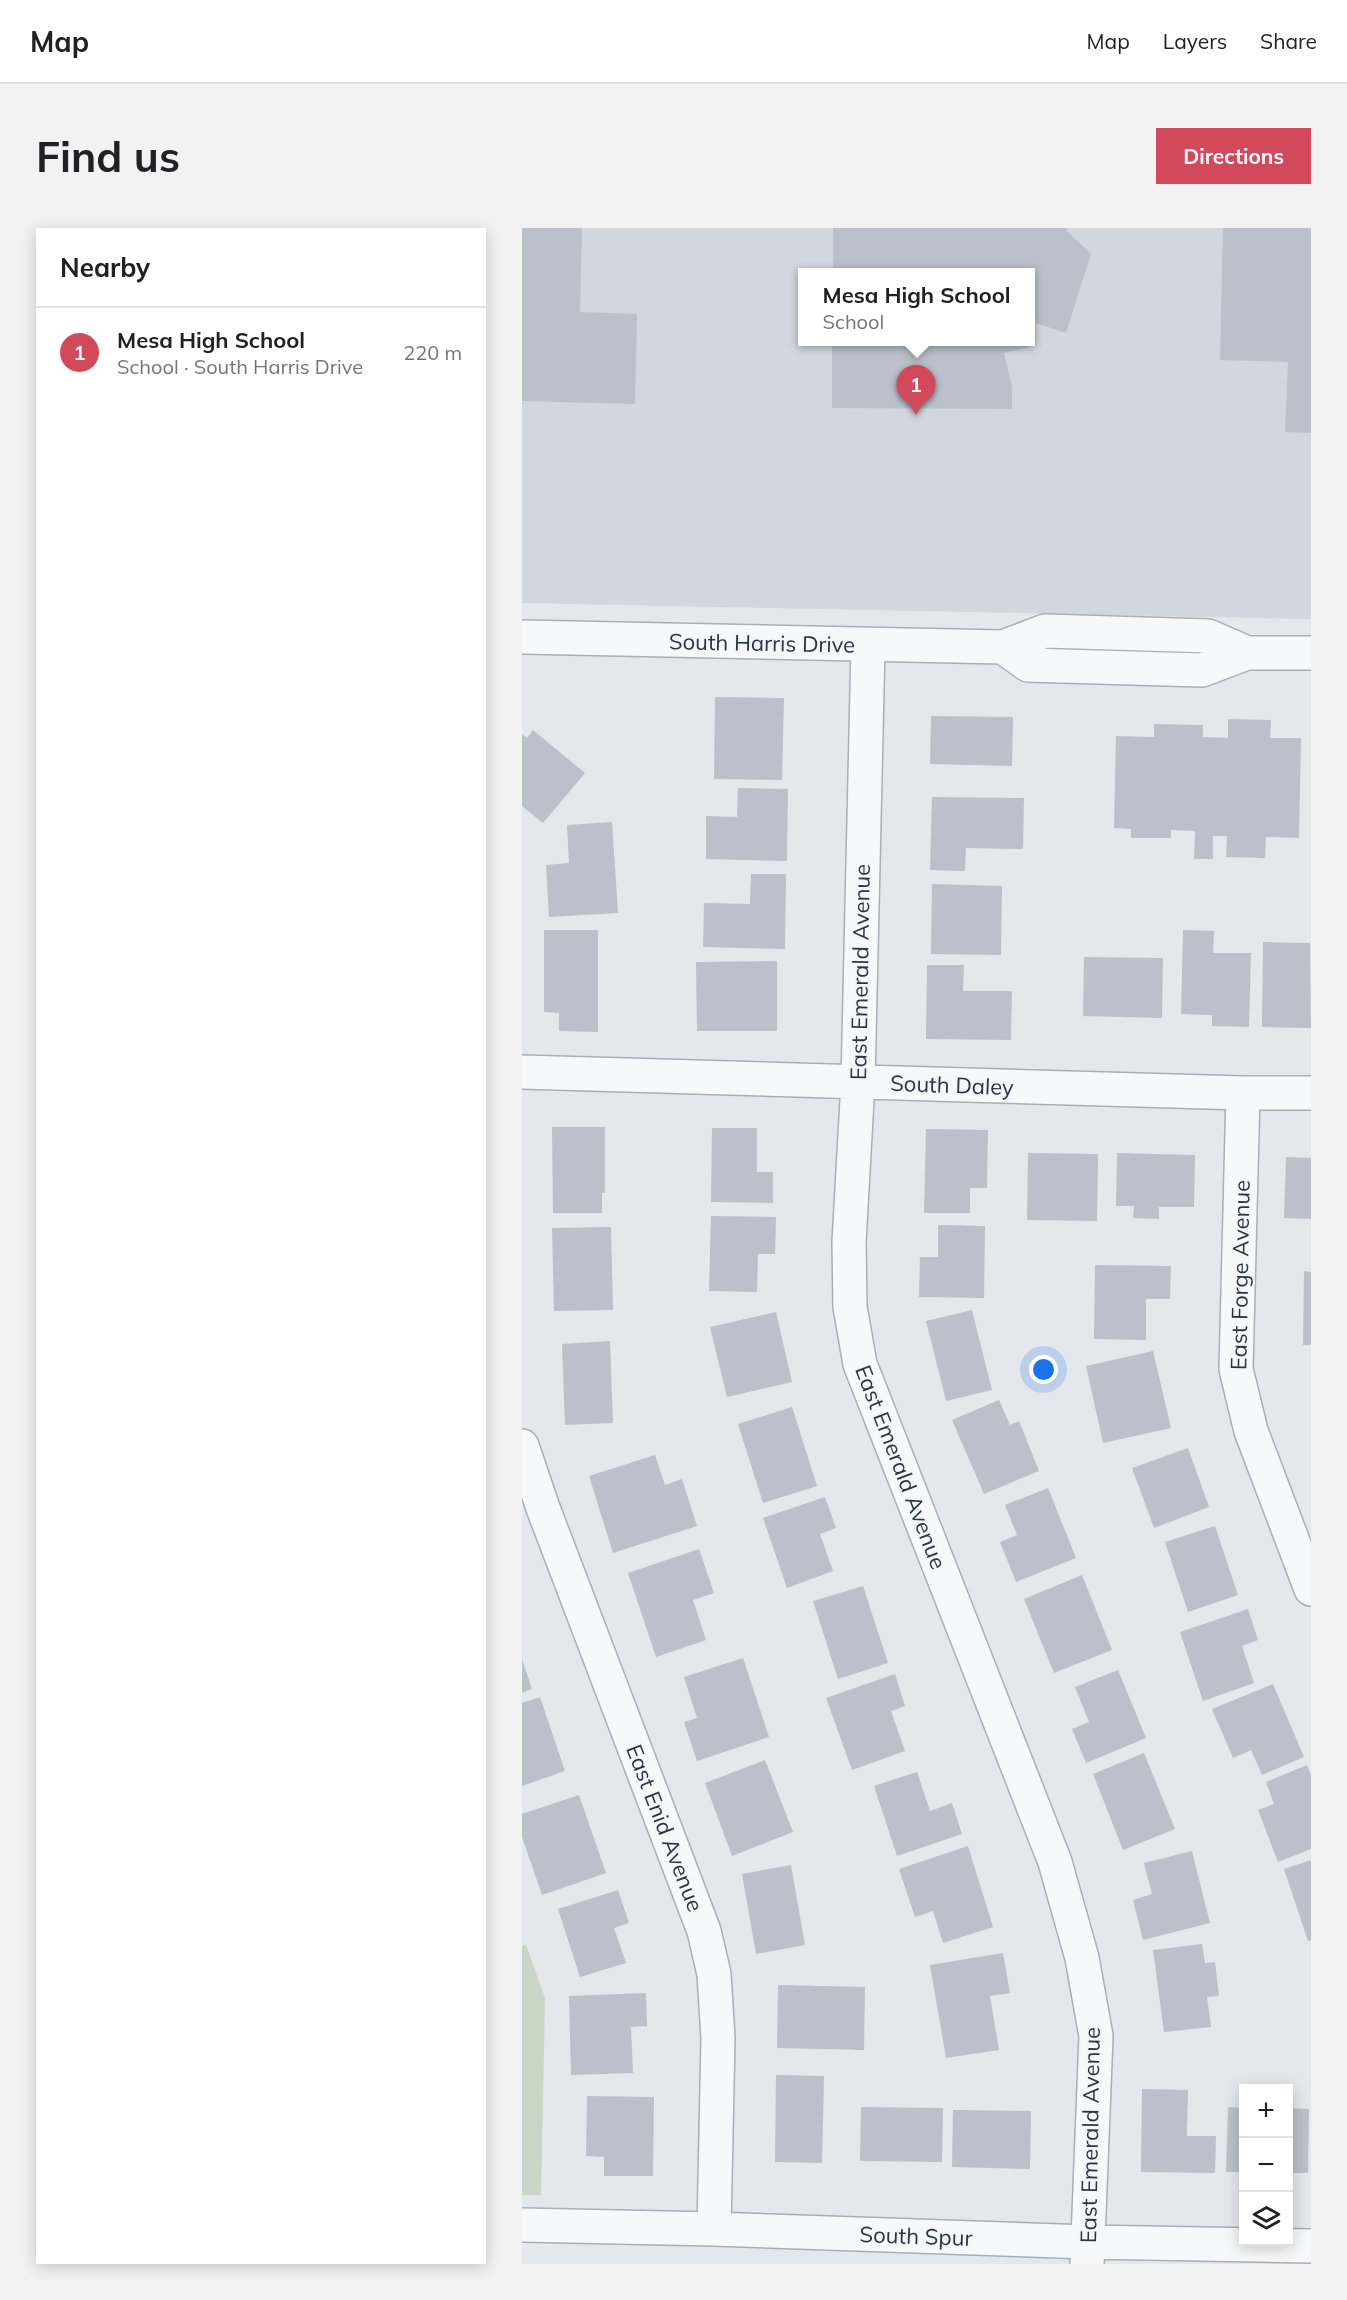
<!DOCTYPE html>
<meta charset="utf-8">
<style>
body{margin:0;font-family:Mulish,sans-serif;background:#f2f2f2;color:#202124}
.controls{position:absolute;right:18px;bottom:18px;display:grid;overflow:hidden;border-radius:0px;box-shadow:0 3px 15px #0003}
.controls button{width:54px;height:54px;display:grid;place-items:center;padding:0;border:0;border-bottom:2px solid #e0e0e0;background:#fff;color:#202124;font:30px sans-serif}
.you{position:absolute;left:522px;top:1142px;width:21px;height:21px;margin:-15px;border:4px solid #fff;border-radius:50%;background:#1a73e8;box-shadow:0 0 0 9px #1a73e833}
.badge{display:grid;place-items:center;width:39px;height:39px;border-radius:50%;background:#d1495b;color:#fff;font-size:20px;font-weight:700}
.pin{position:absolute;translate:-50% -50px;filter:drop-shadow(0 2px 3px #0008)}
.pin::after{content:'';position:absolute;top:32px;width:21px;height:18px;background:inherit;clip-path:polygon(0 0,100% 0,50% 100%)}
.popup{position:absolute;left:276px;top:40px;width:237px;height:78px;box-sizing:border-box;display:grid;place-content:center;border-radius:0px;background:#fff;filter:drop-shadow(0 2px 4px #0005);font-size:20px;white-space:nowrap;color:#757577}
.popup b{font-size:22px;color:#202124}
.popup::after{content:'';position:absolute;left:50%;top:100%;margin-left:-12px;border:12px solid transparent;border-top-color:#fff}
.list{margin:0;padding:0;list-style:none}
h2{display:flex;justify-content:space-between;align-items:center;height:78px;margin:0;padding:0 24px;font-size:26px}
h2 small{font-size:20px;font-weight:400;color:#757577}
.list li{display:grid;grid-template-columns:39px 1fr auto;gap:18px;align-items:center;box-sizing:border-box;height:90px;padding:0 24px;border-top:2px solid #e0e0e0}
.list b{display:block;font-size:22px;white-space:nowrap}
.list p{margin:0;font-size:20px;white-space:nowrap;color:#757577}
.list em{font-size:20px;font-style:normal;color:#757577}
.icon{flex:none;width:33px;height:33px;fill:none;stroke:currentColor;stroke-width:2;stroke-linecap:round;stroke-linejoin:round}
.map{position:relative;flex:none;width:789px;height:2036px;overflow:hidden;border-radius:0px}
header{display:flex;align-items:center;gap:36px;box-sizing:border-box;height:84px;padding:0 30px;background:#fff;border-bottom:2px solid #e0e0e0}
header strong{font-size:28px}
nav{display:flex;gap:33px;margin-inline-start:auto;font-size:21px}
.intro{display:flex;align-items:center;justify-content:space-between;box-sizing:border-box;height:144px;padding:0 36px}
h1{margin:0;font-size:42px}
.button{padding:15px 27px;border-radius:0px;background:#d1495b;color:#fff;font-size:21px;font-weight:700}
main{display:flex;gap:36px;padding:0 36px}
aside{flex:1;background:#fff;border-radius:0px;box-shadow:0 3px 15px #0003}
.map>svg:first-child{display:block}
.built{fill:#d2d6de;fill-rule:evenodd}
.green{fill:#c9d6c5}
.building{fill:#bbc0ca}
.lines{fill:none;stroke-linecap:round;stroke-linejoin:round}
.minor-casing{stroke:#a9aeb7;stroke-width:36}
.tertiary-casing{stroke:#a9aeb7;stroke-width:36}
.minor{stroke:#f7f8fa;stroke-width:33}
.tertiary{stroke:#f7f8fa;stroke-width:33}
.labels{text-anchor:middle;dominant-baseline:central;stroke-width:4.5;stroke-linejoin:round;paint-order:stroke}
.street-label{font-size:22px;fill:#2b3445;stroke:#f4f6f9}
</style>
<header>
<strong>Map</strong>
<nav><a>Map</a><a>Layers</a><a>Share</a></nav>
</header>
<div class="intro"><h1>Find us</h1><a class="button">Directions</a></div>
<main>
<aside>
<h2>Nearby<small></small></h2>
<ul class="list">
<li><span class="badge">1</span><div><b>Mesa High School</b><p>School · South Harris Drive</p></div><em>220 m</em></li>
</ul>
</aside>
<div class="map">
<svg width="789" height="2036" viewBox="0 0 789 2036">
<rect width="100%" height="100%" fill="#e4e7ec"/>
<path class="built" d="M0,0H789V391L0,375ZM280,45H508V114H280Z"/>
<path class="green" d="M4,1717L23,1770L19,1967H0V1718Z"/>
<path class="building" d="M0,0H60L58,84L115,86L113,176L0,173Z
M311,0H545L544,2L569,26L544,105L514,95V117L482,125L490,159V181L310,180V114H508V45H311Z
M701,0H789V205L763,204L766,134L698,132Z
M193,469L262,470L260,552L192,551Z
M409,488L491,489L490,538L408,536Z
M706,491L749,492L748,510H779L777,610L744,609L743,630L704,629L705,608H691V631H672L673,603L649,602V610H609V601L592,600L594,508L632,509V496L681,497V509L706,510Z
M11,502L63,545L21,595L0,578V506L5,510Z
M216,560L266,561L265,633L184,631V588L215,589Z
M410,569L502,570L501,621L444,620L443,643L408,642Z
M90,594L96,685L27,689L24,637L47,635L45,597Z
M229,646H264L263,721L181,719L182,675L228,676Z
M410,656L480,658L479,727L409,726Z
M22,702H76V804L37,803V785L22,784Z
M661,702L692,703L691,725H729L727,799L690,798V787L659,786Z
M741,714L788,715L789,800L740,799Z
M562,729L641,730L640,790L561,788Z
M255,733V803H175L174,734Z
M405,737H442L441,763H490L489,812L404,811Z
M30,899H83V965H80V985H31Z
M190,900H235V944H251V975L189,974Z
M404,901L466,902L465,960H448V985H402Z
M506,925L576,926L575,993L505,992Z
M595,925L673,927L672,979H637V991L611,990L612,978H594Z
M764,929L789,930V991L762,990Z
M189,988L254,989L253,1026H236L235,1064L187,1063Z
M416,997L463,998L462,1070L397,1069L398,1029H416Z
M89,999L91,1082L32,1083L30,1000Z
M573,1037L649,1038L648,1071H624V1112L572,1111Z
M782,1043L789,1044V1117H781Z
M450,1082L470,1162L424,1173L404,1093Z
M254,1084L270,1154L205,1169L188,1099Z
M88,1113L91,1195L43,1197L40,1116Z
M631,1123L649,1200L581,1215L564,1138Z
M477,1172L488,1197L497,1193L517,1243L462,1266L430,1192Z
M270,1179L295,1258L241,1275L216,1196Z
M666,1220L687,1279L632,1300L610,1240Z
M133,1227L143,1257L160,1251L175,1298L91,1325L67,1248Z
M526,1260L554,1330L494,1354L478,1314L495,1307L483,1277Z
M303,1269L314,1300L298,1306L311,1343L265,1360L241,1290Z
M693,1298L716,1367L666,1384L643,1314Z
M177,1321L192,1365L171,1372L184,1412L134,1429L106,1345Z
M560,1347L590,1422L532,1445L502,1371Z
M341,1358L366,1435L316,1451L291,1373Z
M726,1381L736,1412L720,1418L732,1455L681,1473L658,1404Z
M221,1430L247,1509L175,1533L162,1494L175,1490L162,1449Z
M0,1431L10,1461L0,1465Z
M596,1442L624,1510L564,1535L550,1501L567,1494L553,1459Z
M373,1446L383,1478L369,1483L383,1523L330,1542L304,1470Z
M751,1456L782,1529L740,1547L729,1522L711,1530L690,1481Z
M18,1469L43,1543L0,1558V1475Z
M622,1525L653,1601L601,1622L571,1546Z
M243,1532L271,1604L210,1628L183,1555Z
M785,1537L789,1547V1621L756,1634L736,1582L752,1576L744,1554Z
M395,1544L408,1583L430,1575L440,1606L375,1628L352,1558Z
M57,1567L84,1645L20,1667L0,1609V1586Z
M446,1618L471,1699L421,1715L411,1683L393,1689L377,1641Z
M670,1623L688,1695L621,1712L611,1672L630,1666L622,1635Z
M789,1632V1712L786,1713L762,1641Z
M269,1637L283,1717L234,1726L220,1646Z
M96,1662L107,1695L92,1700L104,1735L58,1749L36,1681Z
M680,1716L683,1735L693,1734L697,1768L685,1769L689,1799L642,1804L631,1722Z
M481,1725L488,1765L468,1768L477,1822L424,1830L408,1737Z
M256,1757L343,1759L342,1822L255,1820Z
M124,1765L125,1798L109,1799L111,1845L49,1847L47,1768Z
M254,1847L302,1848L300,1935L253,1934Z
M620,1861L666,1862L665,1908H694L693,1945L619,1944Z
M65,1868L132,1869L131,1948H82V1929L64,1928Z
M339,1879L421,1880L420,1934L338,1933Z
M706,1879L722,1880V1944H704Z
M766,1880L787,1881L786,1945H766Z
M431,1882L509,1883L508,1941L430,1939Z"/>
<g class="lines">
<defs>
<path id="minor" d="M346,418L336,854L327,1014L328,1079L338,1136L533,1634L560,1730L574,1808L565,2036
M0,844L721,865H789
M721,865L714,1141L729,1203L789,1361
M0,1218L21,1280L182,1703L192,1746L196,1810L192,2001
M0,1997L192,2001L566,2014L789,2018"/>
<path id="tertiary" d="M0,409L481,419L523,403L686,408L725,425
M481,419L506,437L680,442L725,425H789"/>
</defs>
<use href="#minor" class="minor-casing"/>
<use href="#tertiary" class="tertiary-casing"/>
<use href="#minor" class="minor"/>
<use href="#tertiary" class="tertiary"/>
</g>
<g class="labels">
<g class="street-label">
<text transform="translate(240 415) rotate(1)">South Harris Drive</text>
<text transform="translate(338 744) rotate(-89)">East Emerald Avenue</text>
<text transform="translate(430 857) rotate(2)">South Daley</text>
<text transform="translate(718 1047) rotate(-89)">East Forge Avenue</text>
<text transform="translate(379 1239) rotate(69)">East Emerald Avenue</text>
<text transform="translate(143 1600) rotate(69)">East Enid Avenue</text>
<text transform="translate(568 1907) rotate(-89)">East Emerald Avenue</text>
<text transform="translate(394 2008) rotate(2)">South Spur</text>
</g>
</g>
</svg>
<div class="controls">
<button>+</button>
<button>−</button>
<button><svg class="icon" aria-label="layers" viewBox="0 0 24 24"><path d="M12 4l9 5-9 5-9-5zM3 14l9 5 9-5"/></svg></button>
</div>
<div class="you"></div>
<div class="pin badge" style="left:394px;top:187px">1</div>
<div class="popup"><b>Mesa High School</b>School</div>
</div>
</main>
